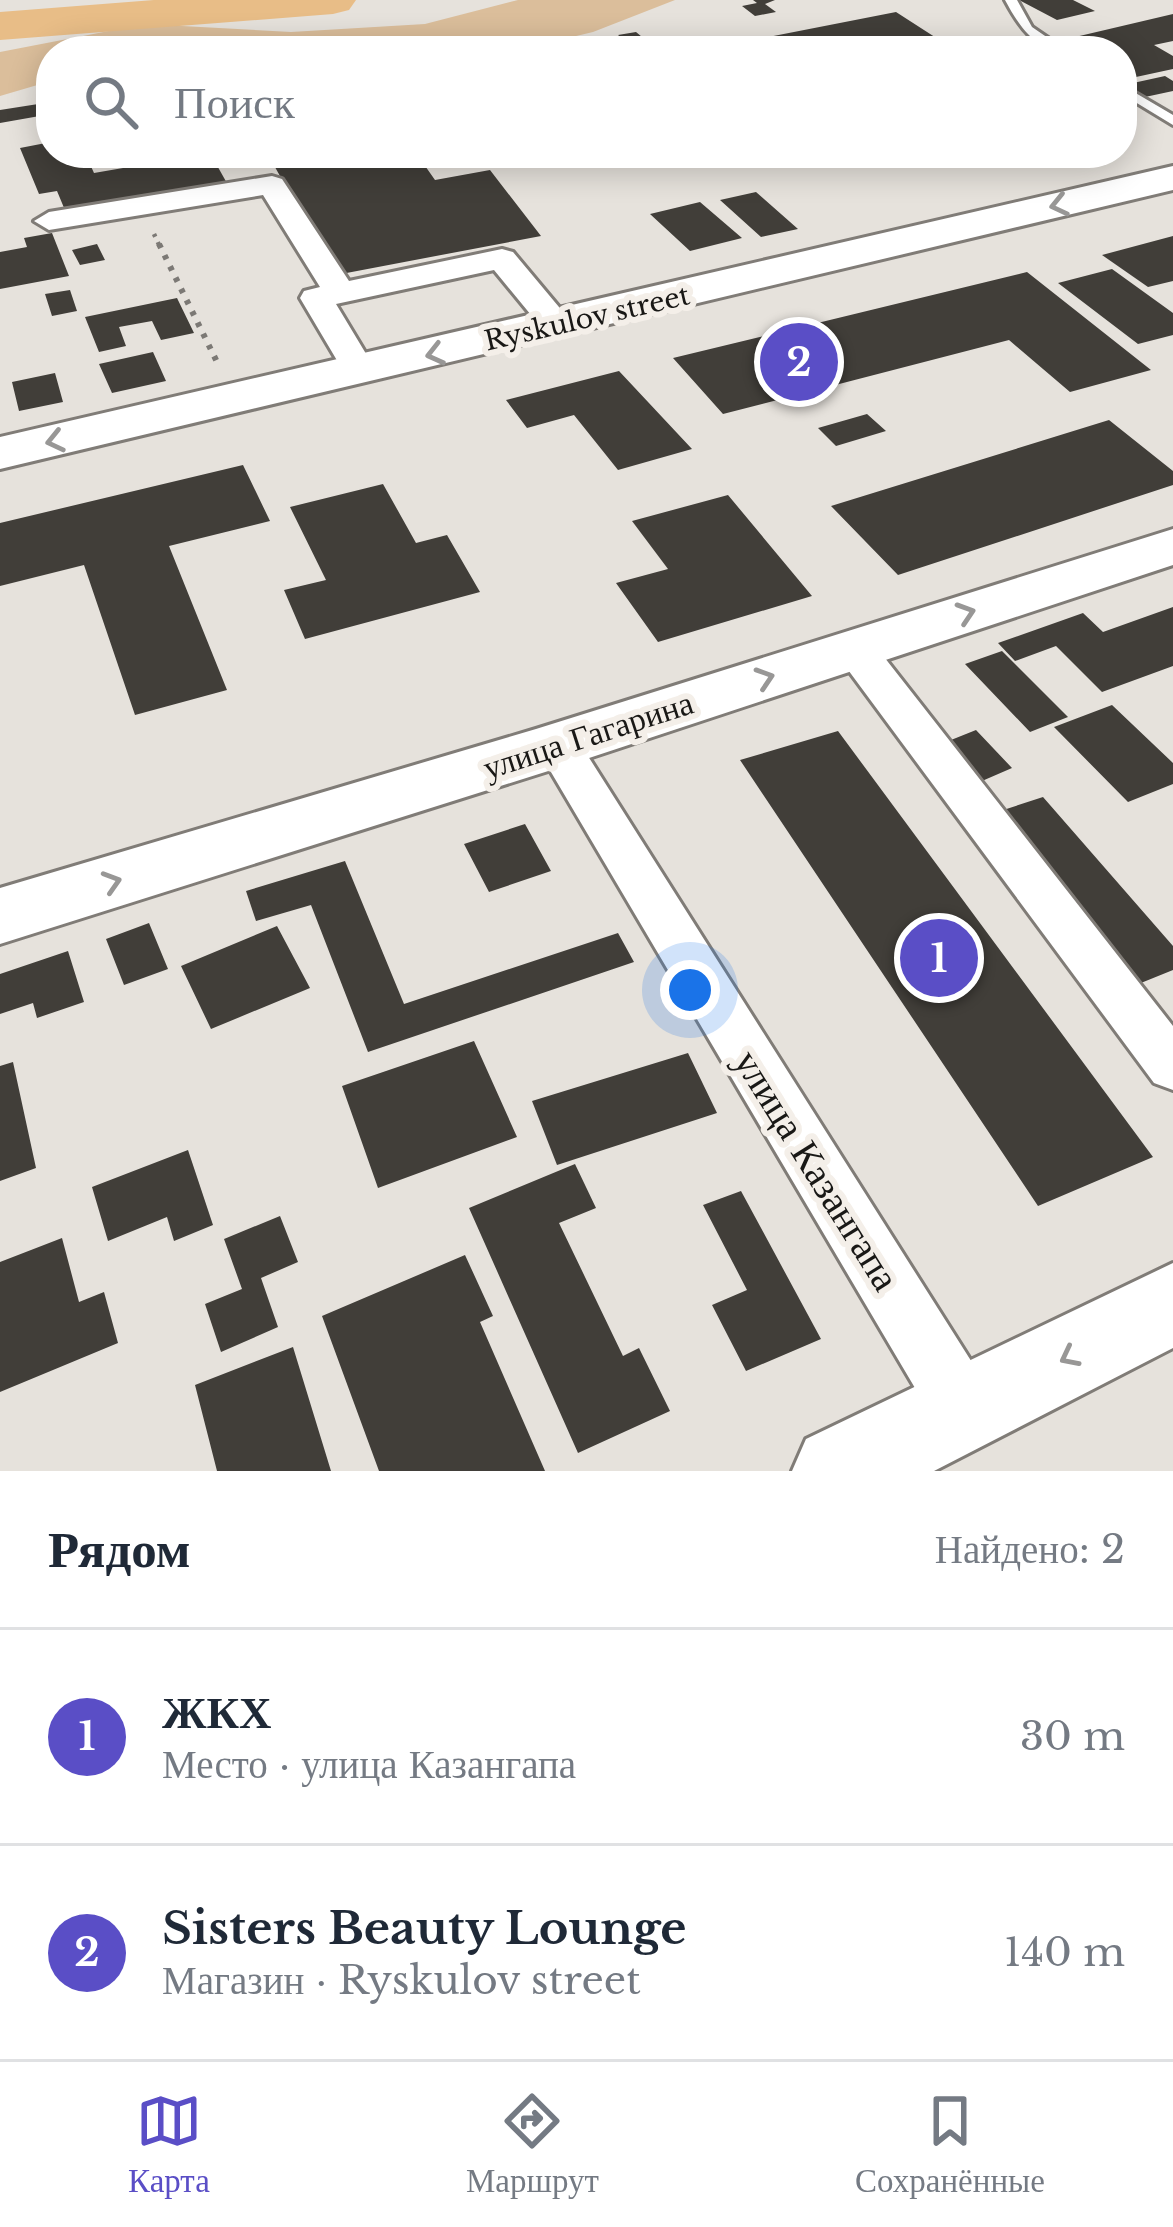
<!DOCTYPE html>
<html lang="ru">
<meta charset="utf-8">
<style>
body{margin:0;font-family:"Libre Baskerville",serif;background:#f2f2f3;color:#1f2937}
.you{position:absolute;left:690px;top:990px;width:42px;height:42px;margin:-30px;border:9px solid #fff;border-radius:50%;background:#1a73e8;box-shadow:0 0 0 18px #1a73e833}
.badge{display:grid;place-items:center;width:78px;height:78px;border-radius:50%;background:#5a4ec6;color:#fff;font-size:39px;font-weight:700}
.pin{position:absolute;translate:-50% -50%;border:6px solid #fff;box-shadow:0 3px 12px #0006}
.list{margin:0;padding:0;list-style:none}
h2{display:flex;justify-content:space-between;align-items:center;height:156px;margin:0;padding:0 48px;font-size:51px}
h2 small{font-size:39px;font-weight:400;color:#747a83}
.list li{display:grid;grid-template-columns:78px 1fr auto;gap:36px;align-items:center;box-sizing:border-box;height:216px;padding:0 48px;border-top:3px solid #e0e1e3}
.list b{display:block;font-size:45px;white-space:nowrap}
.list p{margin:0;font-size:39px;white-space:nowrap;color:#747a83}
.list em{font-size:39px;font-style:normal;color:#747a83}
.icon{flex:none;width:66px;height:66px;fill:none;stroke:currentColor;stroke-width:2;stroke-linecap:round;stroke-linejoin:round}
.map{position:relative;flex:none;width:1173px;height:1471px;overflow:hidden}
.search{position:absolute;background:#fff;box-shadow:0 6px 30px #0003;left:36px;right:36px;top:36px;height:132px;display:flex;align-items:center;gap:30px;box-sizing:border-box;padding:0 42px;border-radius:48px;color:#747a83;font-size:45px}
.sheet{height:588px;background:#fff}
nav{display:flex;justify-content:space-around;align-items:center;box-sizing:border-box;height:168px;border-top:3px solid #e0e1e3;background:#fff;font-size:33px;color:#747a83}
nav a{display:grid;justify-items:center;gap:6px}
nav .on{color:#5a4ec6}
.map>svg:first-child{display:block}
.green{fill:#dbbe9b}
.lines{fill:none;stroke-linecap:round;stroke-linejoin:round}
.river{fill:#e8bd87;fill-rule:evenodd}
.building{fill:#413e39}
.lane-casing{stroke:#807c77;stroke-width:6}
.street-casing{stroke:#807c77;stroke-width:6}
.secondary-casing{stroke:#807c77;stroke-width:6}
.path-far1{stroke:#7c7975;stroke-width:4.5;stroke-dasharray:3 6;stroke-linecap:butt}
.path{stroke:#7c7975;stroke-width:6;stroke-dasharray:4.5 8;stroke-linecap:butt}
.lane{fill:#fff;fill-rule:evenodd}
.street{fill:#fff;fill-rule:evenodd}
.secondary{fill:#fff;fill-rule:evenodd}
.oneway{stroke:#989796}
.labels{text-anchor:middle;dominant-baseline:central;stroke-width:12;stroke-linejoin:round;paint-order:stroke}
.far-street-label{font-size:27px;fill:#191816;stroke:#f4efe9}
.street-label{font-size:33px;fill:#191816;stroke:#f4efe9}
.near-street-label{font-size:39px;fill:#191816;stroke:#f4efe9}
</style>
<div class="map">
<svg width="1173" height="1471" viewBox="0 0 1173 1471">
<rect width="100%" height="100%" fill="#e6e2dc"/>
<path class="green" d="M518,0H675L593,32L513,51H51V81L0,96V52L145,24L291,32L425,24Z"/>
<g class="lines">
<path class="river" d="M154,0H356L349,10L333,14L0,40V12Z"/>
</g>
<path class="building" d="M753,0H775L765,4L776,12L755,16L742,6L757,3Z
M1019,0H1073L1095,11L1057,20Z
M896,12L941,41L924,44L934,51H748L737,43Z
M1173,14V41L1154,45L1173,56V69L1122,80V66L1131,64L1122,59V51H1108L1090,41L1061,47L1054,42Z
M636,32L659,51H636L618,35Z
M585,39L615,50V51H558Z
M1165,76L1173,81V91L1145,97L1124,85Z
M51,102V114L0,123V110Z
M51,142V153H85L94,173L210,153L228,185L67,215L57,191L39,194L20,148Z
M267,153H416L435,180L490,170L541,236L336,275Z
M756,192L798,229L761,237L720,200Z
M700,202L742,238L690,251L650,214Z
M52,233L69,276L0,289V252L27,247L24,238Z
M1173,236V281L1148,287L1102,255Z
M97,244L105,260L80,265L72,250Z
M1112,269L1173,313V335L1138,344L1058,283Z
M1027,272L1151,370L1070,392L1009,340L723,414L673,358Z
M70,290L77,311L52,316L45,294Z
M177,298L194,333L161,340L152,321L119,327L126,346L99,352L85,317Z
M153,352L166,381L112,393L99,364Z
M619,371L692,449L618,470L574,415L527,428L506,400Z
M55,373L63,402L19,411L12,382Z
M867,414L886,431L836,446L818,428Z
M1109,420L1173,471V485L898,575L831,506Z
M243,465L270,521L169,546L227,690L135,715L84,565L0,586V523Z
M383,484L416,543L447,535L480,592L305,639L284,590L326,580L290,507Z
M728,495L812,596L658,642L616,583L668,569L632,521Z
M1173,607V666L1102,692L1056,646L1015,661L998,643L1083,613L1103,632Z
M1002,651L1068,717L1030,732L965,664Z
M1112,705L1173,763V784L1128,802L1054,727Z
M976,730L1012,768L982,781L946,742Z
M838,731L1153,1157L1038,1206L740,760Z
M1043,797L1173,946V970L1131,987L988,815Z
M525,824L551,871L489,892L464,844Z
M345,861L404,1004L618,933L634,962L368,1052L311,905L256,921L246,891Z
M149,923L168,969L124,985L106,939Z
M277,926L310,988L211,1029L181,966Z
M68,951L84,1002L37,1018L33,1003L0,1014V974Z
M474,1041L517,1137L378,1188L342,1086Z
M688,1053L717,1113L557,1165L532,1101Z
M13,1062L36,1168L0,1181V1066Z
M188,1150L213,1225L174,1241L167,1217L108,1241L92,1187Z
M575,1164L596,1208L559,1223L623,1356L639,1348L670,1411L578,1453L469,1208Z
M741,1191L821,1339L746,1371L712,1305L747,1290L703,1205Z
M280,1216L298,1262L261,1278L278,1327L221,1352L205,1304L242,1289L224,1239Z
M62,1238L79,1302L104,1292L118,1343L0,1392V1262Z
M465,1255L493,1316L480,1322L545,1471H379L322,1316Z
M293,1347L331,1471H217L195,1385Z"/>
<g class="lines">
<defs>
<path id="lane" d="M1005,0H1017L1032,27L1067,51C1035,51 1019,26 1005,0Z
M1122,85L1173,115V125L1122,94Z"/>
<path id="street" d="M272,176L282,179L349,281L502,249L513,252L574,325L557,335L545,332L494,270L336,304L377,372L372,379H348L300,298L304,291L320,287L263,195L49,230L34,221L49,212Z
M855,635L870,639L1173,1026V1090L1154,1083L840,659L834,649L840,639Z
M558,729L574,734L987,1386L996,1409L987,1432L964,1441L941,1432L535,745L542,734Z"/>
<path id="secondary" d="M1173,166V190L0,469V437Z
M1173,529V565L580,761L0,944V888L536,729Z
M1173,1263V1348L934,1471H792L806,1439Z"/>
</defs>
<use href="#lane" class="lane-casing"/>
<use href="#street" class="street-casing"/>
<use href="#secondary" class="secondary-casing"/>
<path class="path-far1" d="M154,234L160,247"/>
<path class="path" d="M159,244L219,366"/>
<use href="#lane" class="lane"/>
<use href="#street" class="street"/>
<use href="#secondary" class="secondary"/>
</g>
<defs><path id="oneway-chevron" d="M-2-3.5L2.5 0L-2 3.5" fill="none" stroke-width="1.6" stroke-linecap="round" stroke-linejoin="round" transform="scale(3)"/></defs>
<g class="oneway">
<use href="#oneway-chevron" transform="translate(1059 205) rotate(167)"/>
<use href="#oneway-chevron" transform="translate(435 354) rotate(166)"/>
<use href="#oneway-chevron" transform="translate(55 441) rotate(167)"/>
<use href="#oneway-chevron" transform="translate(966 613) rotate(-18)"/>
<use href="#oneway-chevron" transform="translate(765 678) rotate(-18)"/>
<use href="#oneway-chevron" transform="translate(112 882) rotate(-17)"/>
<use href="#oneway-chevron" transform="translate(1069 1357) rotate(153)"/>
</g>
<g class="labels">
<g class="far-street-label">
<text transform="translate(587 318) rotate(-13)">Ryskulov street</text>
</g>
<g class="street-label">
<text transform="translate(588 735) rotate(-18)">улица Гагарина</text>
</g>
<g class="near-street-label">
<text transform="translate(817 1170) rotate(58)">улица Казангапа</text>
</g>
</g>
</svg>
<div class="you"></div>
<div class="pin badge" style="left:939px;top:958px">1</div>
<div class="pin badge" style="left:799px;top:362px">2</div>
<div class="search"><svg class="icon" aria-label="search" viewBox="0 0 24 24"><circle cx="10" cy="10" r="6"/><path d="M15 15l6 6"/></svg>Поиск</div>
</div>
<section class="sheet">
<h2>Рядом<small>Найдено: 2</small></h2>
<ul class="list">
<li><span class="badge">1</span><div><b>ЖКХ</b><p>Место · улица Казангапа</p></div><em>30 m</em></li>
<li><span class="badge">2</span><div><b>Sisters Beauty Lounge</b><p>Магазин · Ryskulov street</p></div><em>140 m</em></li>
</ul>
</section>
<nav>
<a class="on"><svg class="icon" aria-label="map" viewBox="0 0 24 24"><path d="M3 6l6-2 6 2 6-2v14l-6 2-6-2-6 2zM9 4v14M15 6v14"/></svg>Карта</a>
<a><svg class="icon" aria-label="directions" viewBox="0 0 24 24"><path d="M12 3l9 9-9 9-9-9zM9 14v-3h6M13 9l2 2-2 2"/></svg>Маршрут</a>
<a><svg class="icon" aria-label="saved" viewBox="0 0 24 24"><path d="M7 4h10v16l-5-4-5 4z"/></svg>Сохранённые</a>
</nav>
